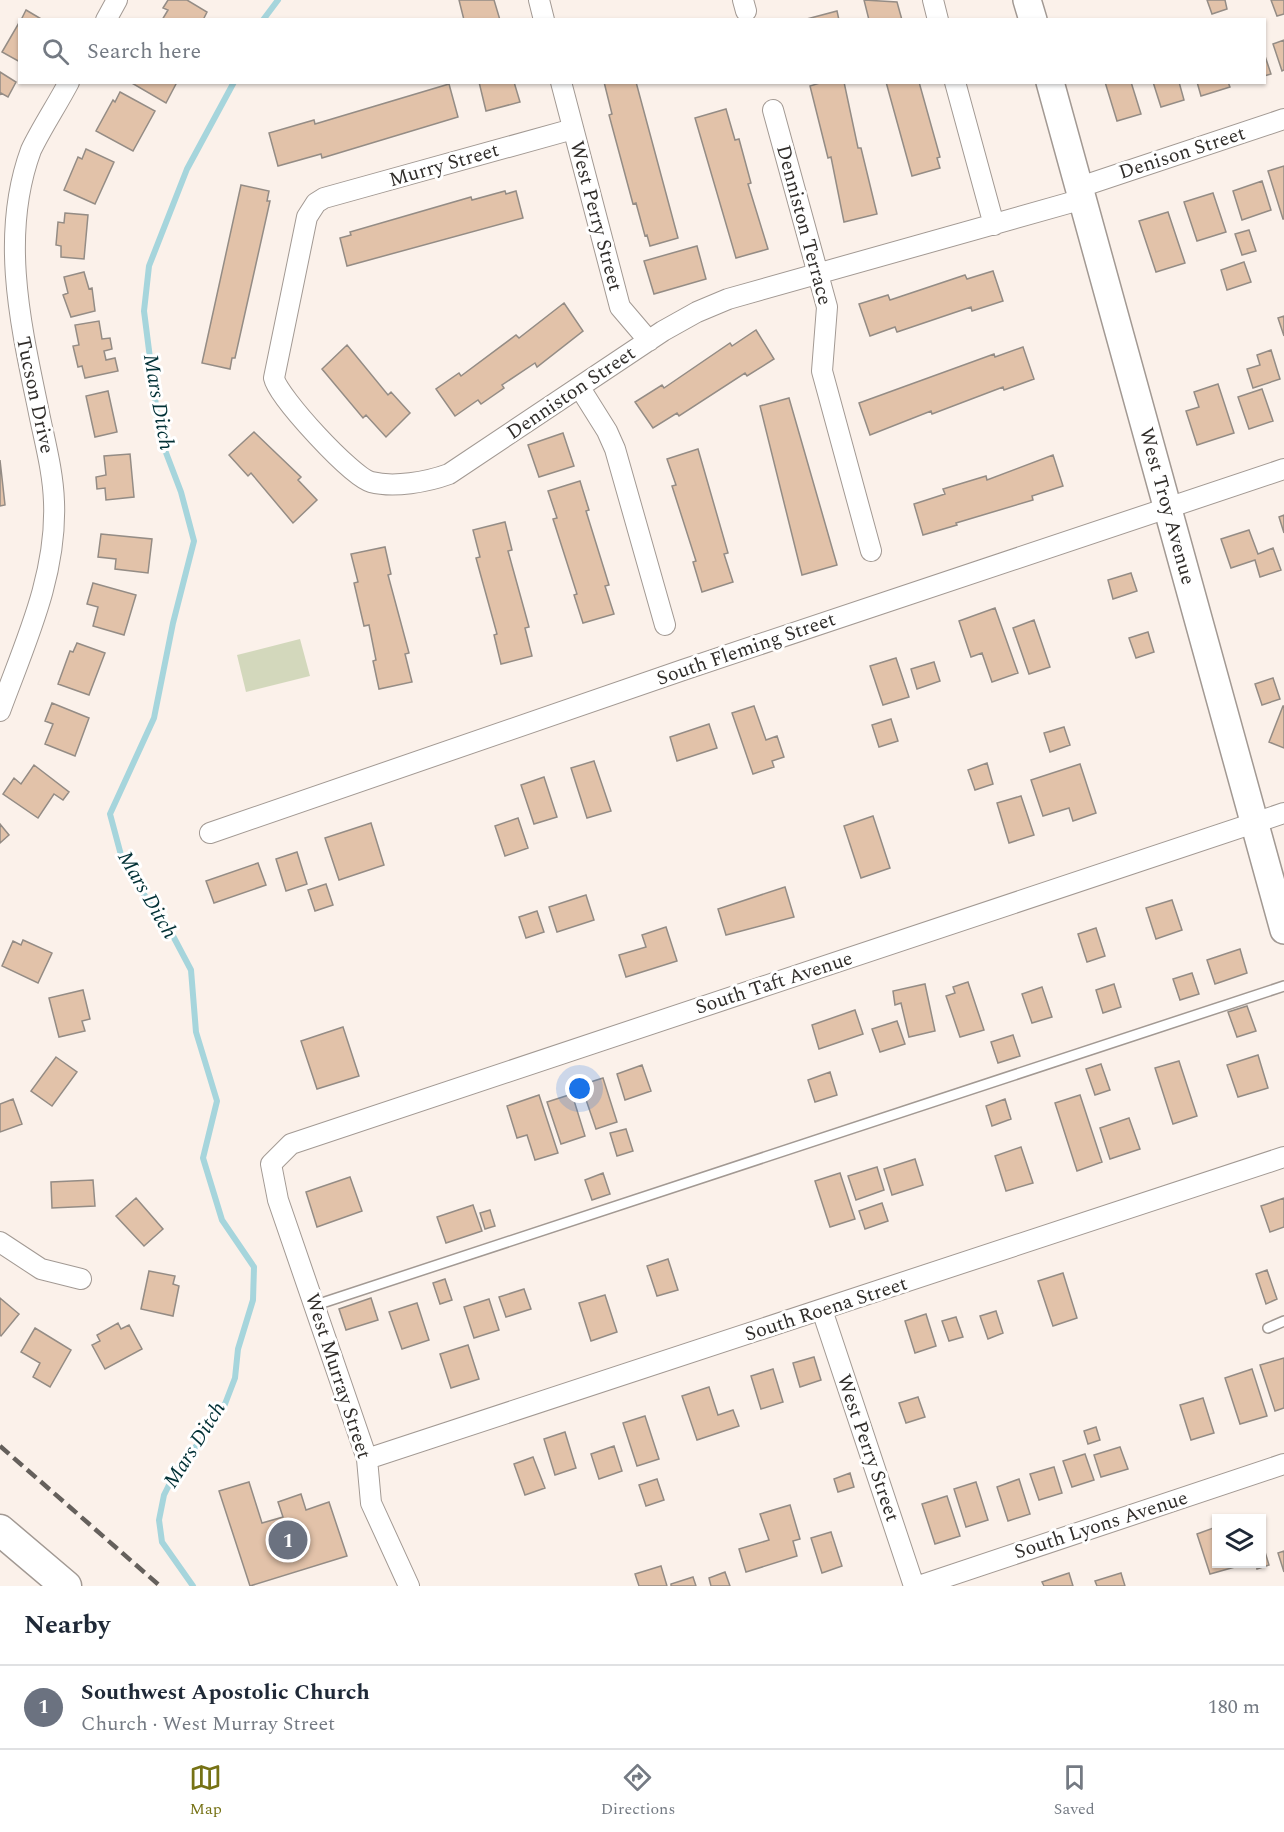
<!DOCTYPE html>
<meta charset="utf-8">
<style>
body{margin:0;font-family:Spectral,serif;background:#f2f2f3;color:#1f2937}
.controls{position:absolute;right:18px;bottom:18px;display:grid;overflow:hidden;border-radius:0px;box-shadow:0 2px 4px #0004}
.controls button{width:54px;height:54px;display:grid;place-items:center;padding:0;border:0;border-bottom:2px solid #e0e1e3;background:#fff;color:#1f2937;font:30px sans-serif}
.you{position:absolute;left:580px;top:1089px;width:21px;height:21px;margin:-15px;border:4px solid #fff;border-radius:50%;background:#1a73e8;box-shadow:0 0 0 9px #1a73e833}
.badge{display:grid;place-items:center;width:39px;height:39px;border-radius:50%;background:#767215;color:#fff;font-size:20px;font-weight:700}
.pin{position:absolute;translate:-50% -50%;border:3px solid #fff;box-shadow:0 2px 6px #0006}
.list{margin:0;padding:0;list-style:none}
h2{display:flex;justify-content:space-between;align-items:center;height:78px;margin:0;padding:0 24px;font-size:26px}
h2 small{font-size:20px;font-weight:400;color:#747a83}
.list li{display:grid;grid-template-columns:39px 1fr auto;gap:18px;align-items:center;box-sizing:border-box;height:84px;padding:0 24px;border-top:2px solid #e0e1e3}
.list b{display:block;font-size:22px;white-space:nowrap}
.list p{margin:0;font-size:20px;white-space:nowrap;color:#747a83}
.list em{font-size:20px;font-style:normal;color:#747a83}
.icon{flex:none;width:33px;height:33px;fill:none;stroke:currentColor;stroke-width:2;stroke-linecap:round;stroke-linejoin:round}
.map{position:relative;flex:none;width:1284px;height:1586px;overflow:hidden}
.search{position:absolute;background:#fff;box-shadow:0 2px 4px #0004;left:18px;right:18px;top:18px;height:66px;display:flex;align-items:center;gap:15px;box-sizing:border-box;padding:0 21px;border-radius:0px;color:#747a83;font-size:22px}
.sheet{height:162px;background:#fff}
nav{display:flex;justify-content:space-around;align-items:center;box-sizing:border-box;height:84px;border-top:2px solid #e0e1e3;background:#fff;font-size:16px;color:#747a83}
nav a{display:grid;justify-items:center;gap:3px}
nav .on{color:#767215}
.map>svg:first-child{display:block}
.green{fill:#d3d8bc}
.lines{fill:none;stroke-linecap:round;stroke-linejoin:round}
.stream{stroke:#a6d5dc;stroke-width:6}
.building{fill:#e2c2a9;stroke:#948c85;stroke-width:1.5}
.lane-casing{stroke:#a29993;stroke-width:12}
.street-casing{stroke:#a29993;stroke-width:22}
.secondary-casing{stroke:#a29993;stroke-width:30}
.primary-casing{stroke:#a29993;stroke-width:33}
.lane{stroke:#fff;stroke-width:9}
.street{stroke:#fff;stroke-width:20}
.secondary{stroke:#fff;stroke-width:27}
.primary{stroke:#fff;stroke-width:30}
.rail{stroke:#65605c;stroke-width:4.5;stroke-dasharray:12 6;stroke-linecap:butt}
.labels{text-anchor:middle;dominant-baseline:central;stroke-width:6;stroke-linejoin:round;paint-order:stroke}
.street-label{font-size:20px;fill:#302d2a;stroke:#fff}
.water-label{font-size:21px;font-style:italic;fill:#013035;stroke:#fff}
</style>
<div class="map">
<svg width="1284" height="1586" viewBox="0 0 1284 1586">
<rect width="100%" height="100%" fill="#fbf1ea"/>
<path class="green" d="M300,639L310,676L246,692L237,655Z"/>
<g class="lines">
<path class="stream" d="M263,20L278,0
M193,1586L162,1542L159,1520L164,1495L177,1469L203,1438L225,1404L235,1378L238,1349L253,1300L254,1267L222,1220L203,1158L217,1101L196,1032L191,970L172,934L148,901L121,855L110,814L154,718L173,623L194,541L181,492L160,437L144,311L149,266L187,169L234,82"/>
</g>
<path class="building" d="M168,0H187L207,12L203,20H162L168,10L163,8Z
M459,0H494L500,20H464Z
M864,0L897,2L902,20H869Z
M1207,0H1225L1227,9L1212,14Z
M1271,0H1284V14L1277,16Z
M26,10L43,20H21Z
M837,11L839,20H803Z
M20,21V62L2,52Z
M1284,40V70L1282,71L1273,44Z
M1264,53L1271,74L1264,76Z
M0,72L16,82L8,97L1,93L0,95Z
M130,82H177L166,103Z
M479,82H514L520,102L486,111Z
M604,82H636L678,238L650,246L647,235L645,236L636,203L633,204L609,115L612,114Z
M823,82H844L858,148H861L877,214L844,222L831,157L828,158L810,86Z
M886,82H919L940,157L937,158L940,168L912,176Z
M1105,82H1131L1141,114L1117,121Z
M1153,82H1179L1184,100L1161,107Z
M1197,82H1228L1230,87L1201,96Z
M449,84L458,117L322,158L321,154L278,166L269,133L314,120L315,124Z
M120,92L155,111L133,151L96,131L113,100L115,102Z
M726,109L735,140L739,139L751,183L748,184L768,249L736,258L695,118Z
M86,149L114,162L95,204L64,190L78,157L82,159Z
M1284,166V219H1283L1268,171Z
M1262,181L1271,210L1242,220L1233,191Z
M241,185L269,191L267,201H270L235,358H232L230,369L202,363Z
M505,191L506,194L516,191L523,218L347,266L340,238L351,235L350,232L471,197L472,200Z
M1213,193L1226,232L1197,241L1184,202Z
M1168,212L1185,263L1156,272L1139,221Z
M65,213L88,215L84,259L61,257V246L56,245L58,222L64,223Z
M1249,230L1256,251L1242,255L1235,234Z
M697,246L706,279L654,294L644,261Z
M1244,262L1251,282L1227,290L1221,270Z
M993,271L1003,301L972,311L971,307L897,332L895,327L870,336L859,304L888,295L890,300L965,275L967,279Z
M84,272L89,289L92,288L95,311L71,317L63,295L68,293L64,277Z
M564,303L583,331L537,367L535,363L502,385L504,388L481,404L478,400L455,416L436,389L459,373L461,376L516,335L519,338Z
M1284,316V336L1278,318Z
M99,321L102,339L110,338L112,349L104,351L106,360L115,358L118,371L85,378L82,366L78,367L73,346L79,345L75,325Z
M756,330L774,359L747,376L745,373L679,416L677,413L653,428L635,402L662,385L664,388L730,343L732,346Z
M347,345L388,395L391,392L410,413L386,437L366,415L363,418L322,369Z
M1023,347L1034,379L1004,390L1003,387L932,414L931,411L870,435L859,403L994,354L995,357Z
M1271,350L1280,379L1253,388L1247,369L1260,365L1257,355Z
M1218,384L1234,433L1197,445L1186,411L1199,407L1194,392Z
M1262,389L1273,421L1249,429L1238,397Z
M108,391L117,432L95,437L86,396Z
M789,398L837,565L802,575L760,406Z
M254,432L301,477L298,480L317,500L293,523L251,473L248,476L229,455Z
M563,433L574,466L539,477L528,445Z
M698,449L728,553L724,554L733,582L702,592L693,562L696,561L672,486L676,485L667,459Z
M130,454L134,497L106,500L105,488L97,489L96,477L106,475L104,456Z
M1053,455L1063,486L1032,496L1033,500L956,523L957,525L923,535L914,504L945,494L943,489L986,476L987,480Z
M0,460L5,505L0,506Z
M580,481L589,510L586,511L609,585L605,586L614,614L583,623L574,595L577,594L553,519L557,518L548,491Z
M1284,515V533L1279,517Z
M505,522L512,550L508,551L529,627L525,628L532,656L501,664L494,635L497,634L476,558L480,557L473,530Z
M1249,530L1258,554L1273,548L1281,570L1260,577L1255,560L1231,568L1221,539Z
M101,534L152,539L148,573L115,569L116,559L98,557Z
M385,547L391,574L388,575L409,653L405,654L412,682L379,689L373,661L376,660L369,625L364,626L354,583L358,582L351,554Z
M1131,573L1137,591L1113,599L1108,580Z
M93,583L136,595L124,635L93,626L98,607L87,604Z
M995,608L1018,673L992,682L982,653L971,657L959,621Z
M1034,620L1050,667L1029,674L1013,628Z
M1148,632L1154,652L1136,658L1129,638Z
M77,643L105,653L89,695L58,684L70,651L73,652Z
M896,658L909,697L883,705L870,666Z
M934,662L940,681L917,689L911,669Z
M1273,678L1280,699L1262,705L1255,684Z
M52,703L89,718L75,756L45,744L53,724L45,721Z
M754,706L766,740L777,736L784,757L772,761L774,767L753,774L732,713Z
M1283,706H1284V748L1269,742Z
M891,719L898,741L879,747L872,725Z
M709,724L717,748L677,761L670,737Z
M1064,727L1070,745L1050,752L1044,733Z
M594,761L611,811L587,818L571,768Z
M987,763L993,784L975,790L968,770Z
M1080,764L1096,813L1073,821L1069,808L1043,816L1031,780Z
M34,765L69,792L63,800L54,794L38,818L3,794L14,778L21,784Z
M544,777L557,817L534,824L521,785Z
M1021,796L1034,835L1009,843L997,803Z
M873,816L890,868L861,878L844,826Z
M518,818L528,848L505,856L495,826Z
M371,823L384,865L339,880L325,838Z
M0,824L9,835L0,843Z
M297,852L307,884L286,891L276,859Z
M258,863L266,885L214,903L206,881Z
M326,884L333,905L315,911L308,890Z
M785,887L794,917L726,935L718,909Z
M586,895L594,920L557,932L549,907Z
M1172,900L1182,930L1156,939L1146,908Z
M537,911L544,932L526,938L519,917Z
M666,927L677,961L626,977L619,955L646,947L642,935Z
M1096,928L1105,956L1087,962L1078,934Z
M23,940L52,953L38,983L2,966L13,941L21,945Z
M1240,949L1247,973L1215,984L1207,960Z
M1192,973L1199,994L1180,1000L1173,979Z
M968,982L984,1030L960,1037L946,996L955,993L953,987Z
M925,984L935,1031L909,1037L901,1003L895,1005L893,991Z
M1114,984L1121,1007L1103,1013L1096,990Z
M1042,987L1052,1017L1032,1023L1022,994Z
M83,990L90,1019L82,1021L85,1031L59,1037L49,998Z
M1247,1006L1256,1031L1237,1037L1228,1012Z
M855,1010L863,1034L819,1049L812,1025Z
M897,1021L905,1044L880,1052L872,1029Z
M343,1027L359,1076L317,1089L301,1041Z
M1013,1035L1020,1056L998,1063L991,1042Z
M1258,1055L1268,1088L1238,1097L1227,1065Z
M56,1057L77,1072L52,1106L31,1091Z
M1179,1061L1197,1116L1173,1124L1155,1068Z
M1101,1064L1110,1090L1095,1095L1086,1069Z
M642,1065L651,1091L625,1100L617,1074Z
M830,1072L837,1095L815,1102L808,1080Z
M603,1078L617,1122L596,1129L581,1085Z
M572,1094L585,1136L561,1144L547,1102Z
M539,1095L558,1153L535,1160L527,1135L517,1138L507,1106Z
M1080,1095L1102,1162L1077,1171L1055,1103Z
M13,1099L22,1124L0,1132V1104Z
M1005,1099L1011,1119L992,1126L986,1106Z
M1129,1118L1140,1149L1110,1159L1100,1128Z
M626,1129L633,1151L617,1156L610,1133Z
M1021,1147L1033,1183L1006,1191L995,1156Z
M915,1159L923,1185L892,1195L884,1169Z
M877,1167L884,1190L856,1200L848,1176Z
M603,1173L610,1194L592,1200L585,1180Z
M840,1173L855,1219L830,1227L815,1181Z
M350,1177L362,1211L317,1227L306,1192Z
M93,1180L95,1206L52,1208L51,1182Z
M136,1198L163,1229L144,1246L116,1216Z
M1284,1198V1227L1270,1232L1261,1206Z
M882,1203L888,1221L865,1229L859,1211Z
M473,1205L482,1231L446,1243L437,1217Z
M490,1210L495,1226L485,1229L480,1213Z
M668,1259L678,1290L657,1296L647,1266Z
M1267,1270L1277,1299L1266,1304L1256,1274Z
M149,1271L175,1276L173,1284L179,1286L173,1316L141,1309Z
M1063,1273L1077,1318L1053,1326L1038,1281Z
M445,1279L452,1300L440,1304L433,1283Z
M524,1289L531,1309L506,1317L499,1297Z
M605,1295L617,1332L591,1341L579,1303Z
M0,1298L19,1314L1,1336L0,1335Z
M371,1298L378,1320L346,1330L339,1309Z
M489,1299L499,1330L474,1338L464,1307Z
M417,1303L429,1340L402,1349L389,1312Z
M996,1311L1003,1333L988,1339L980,1316Z
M926,1314L936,1346L915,1353L905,1321Z
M956,1317L963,1337L949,1341L942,1321Z
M118,1323L121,1329L129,1325L142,1349L105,1369L92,1345L100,1341L97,1335Z
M35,1328L71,1350L50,1387L33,1377L40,1363L21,1352Z
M468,1345L479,1379L451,1388L440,1354Z
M814,1357L821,1380L800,1387L793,1363Z
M1284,1358V1408L1275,1411L1260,1365Z
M773,1369L783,1402L761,1409L751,1376Z
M1252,1369L1267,1416L1240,1424L1225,1378Z
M709,1387L718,1415L733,1410L739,1426L697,1440L682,1396Z
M918,1397L925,1417L906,1423L899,1403Z
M1203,1398L1214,1433L1191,1440L1180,1405Z
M645,1416L659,1459L637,1466L623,1423Z
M1096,1427L1100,1440L1088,1444L1084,1431Z
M565,1432L576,1468L555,1475L544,1439Z
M614,1446L622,1471L599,1479L591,1454Z
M1120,1447L1128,1469L1101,1477L1094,1455Z
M1085,1454L1094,1480L1072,1487L1063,1461Z
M533,1457L545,1488L525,1495L514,1464Z
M1054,1467L1062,1493L1039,1500L1030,1474Z
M850,1473L854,1487L838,1492L834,1479Z
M657,1479L664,1500L646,1506L639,1485Z
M1019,1479L1030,1514L1008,1521L997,1487Z
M249,1482L262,1523L283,1517L278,1502L301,1494L306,1510L329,1502L347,1556L250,1586L219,1491Z
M976,1482L988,1520L966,1527L954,1489Z
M947,1496L960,1536L935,1544L922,1504Z
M790,1505L800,1539L793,1541L797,1556L746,1572L739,1549L769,1540L760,1514Z
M1216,1527V1564H1234L1235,1567L1210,1574L1197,1534Z
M831,1532L842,1566L822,1573L811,1538Z
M1262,1542L1269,1565L1257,1569L1256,1564H1262Z
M1284,1551V1572L1278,1553Z
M661,1566L667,1586H639L635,1574Z
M725,1572L730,1586H711L709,1578Z
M1069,1573L1073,1586H1044L1042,1582Z
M1121,1573L1125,1586H1097L1095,1581Z
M693,1577L696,1586H671V1584Z"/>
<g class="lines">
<defs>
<path id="lane" d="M316,1305L1284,986
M1268,1328L1284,1321"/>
<path id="street" d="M539,0L544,20
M743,0L746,11
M933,0L938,20
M106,20L117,0
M561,82L620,307L649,341
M955,82L994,225
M773,110L827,307L822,371L871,551
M573,129L324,198L316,203L307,217L274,378C278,397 352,477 371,482C394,488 427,482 449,474L663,331L697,312L728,299L1083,199
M1080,187L1284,119
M580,388L607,431L615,449L665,625
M0,711C25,643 57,576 54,502C53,470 44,439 38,408C20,322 0,234 31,150C42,127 57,105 69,82
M210,833L683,670L1284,469
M0,1242L41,1269L81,1279
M822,1310L914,1586
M367,1459L1284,1157
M409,1586L371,1503L367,1459L278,1200L271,1164L291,1144L1284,813
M919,1586L1284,1464"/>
<g id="secondary">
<path d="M1027,0L1033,20"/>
<path id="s1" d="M1050,82L1284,930"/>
</g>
<path id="primary" d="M0,1530L66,1586"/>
</defs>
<use href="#lane" class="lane-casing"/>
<use href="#street" class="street-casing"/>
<use href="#secondary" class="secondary-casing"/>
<use href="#primary" class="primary-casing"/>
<use href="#lane" class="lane"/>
<use href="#street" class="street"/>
<use href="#secondary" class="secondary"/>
<use href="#primary" class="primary"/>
<path class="rail" d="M0,1446L160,1586"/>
</g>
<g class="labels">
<g class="street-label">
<text transform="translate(1182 153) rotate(-18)">Denison Street</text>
<text transform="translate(444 165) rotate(-16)">Murry Street</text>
<text transform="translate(596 216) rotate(75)">West Perry Street</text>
<text transform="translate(804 225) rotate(75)">Denniston Terrace</text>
<text transform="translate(571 393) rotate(-34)">Denniston Street</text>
<text transform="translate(35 395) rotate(78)">Tucson Drive</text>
<text stroke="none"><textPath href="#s1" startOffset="440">West Troy Avenue</textPath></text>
<text transform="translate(746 649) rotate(-19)">South Fleming Street</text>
<text transform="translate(774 983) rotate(-18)">South Taft Avenue</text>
<text transform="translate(826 1309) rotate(-18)">South Roena Street</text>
<text transform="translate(338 1376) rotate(72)">West Murray Street</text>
<text transform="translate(868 1448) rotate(71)">West Perry Street</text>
<text transform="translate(1101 1525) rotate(-18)">South Lyons Avenue</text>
</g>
<g class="water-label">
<text transform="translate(158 402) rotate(80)">Mars Ditch</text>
<text transform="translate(147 895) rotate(60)">Mars Ditch</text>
<text transform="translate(195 1445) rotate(-58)">Mars Ditch</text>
</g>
</g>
</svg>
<div class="controls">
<button><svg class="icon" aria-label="layers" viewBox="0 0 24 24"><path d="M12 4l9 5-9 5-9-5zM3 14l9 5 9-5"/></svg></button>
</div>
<div class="you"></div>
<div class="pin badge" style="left:288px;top:1540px;background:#6b7280">1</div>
<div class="search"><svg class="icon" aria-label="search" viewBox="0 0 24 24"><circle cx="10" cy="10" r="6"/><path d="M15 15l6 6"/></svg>Search here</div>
</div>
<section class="sheet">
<h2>Nearby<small></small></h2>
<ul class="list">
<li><span class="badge" style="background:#6b7280">1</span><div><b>Southwest Apostolic Church</b><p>Church · West Murray Street</p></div><em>180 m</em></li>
</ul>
</section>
<nav>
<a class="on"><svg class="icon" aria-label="map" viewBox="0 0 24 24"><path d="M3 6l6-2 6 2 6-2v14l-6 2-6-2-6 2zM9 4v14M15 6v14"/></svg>Map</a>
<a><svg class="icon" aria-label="directions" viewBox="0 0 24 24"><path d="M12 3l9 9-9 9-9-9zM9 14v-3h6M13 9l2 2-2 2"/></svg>Directions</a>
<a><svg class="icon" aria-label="saved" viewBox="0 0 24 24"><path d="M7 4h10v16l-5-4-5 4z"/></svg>Saved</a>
</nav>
